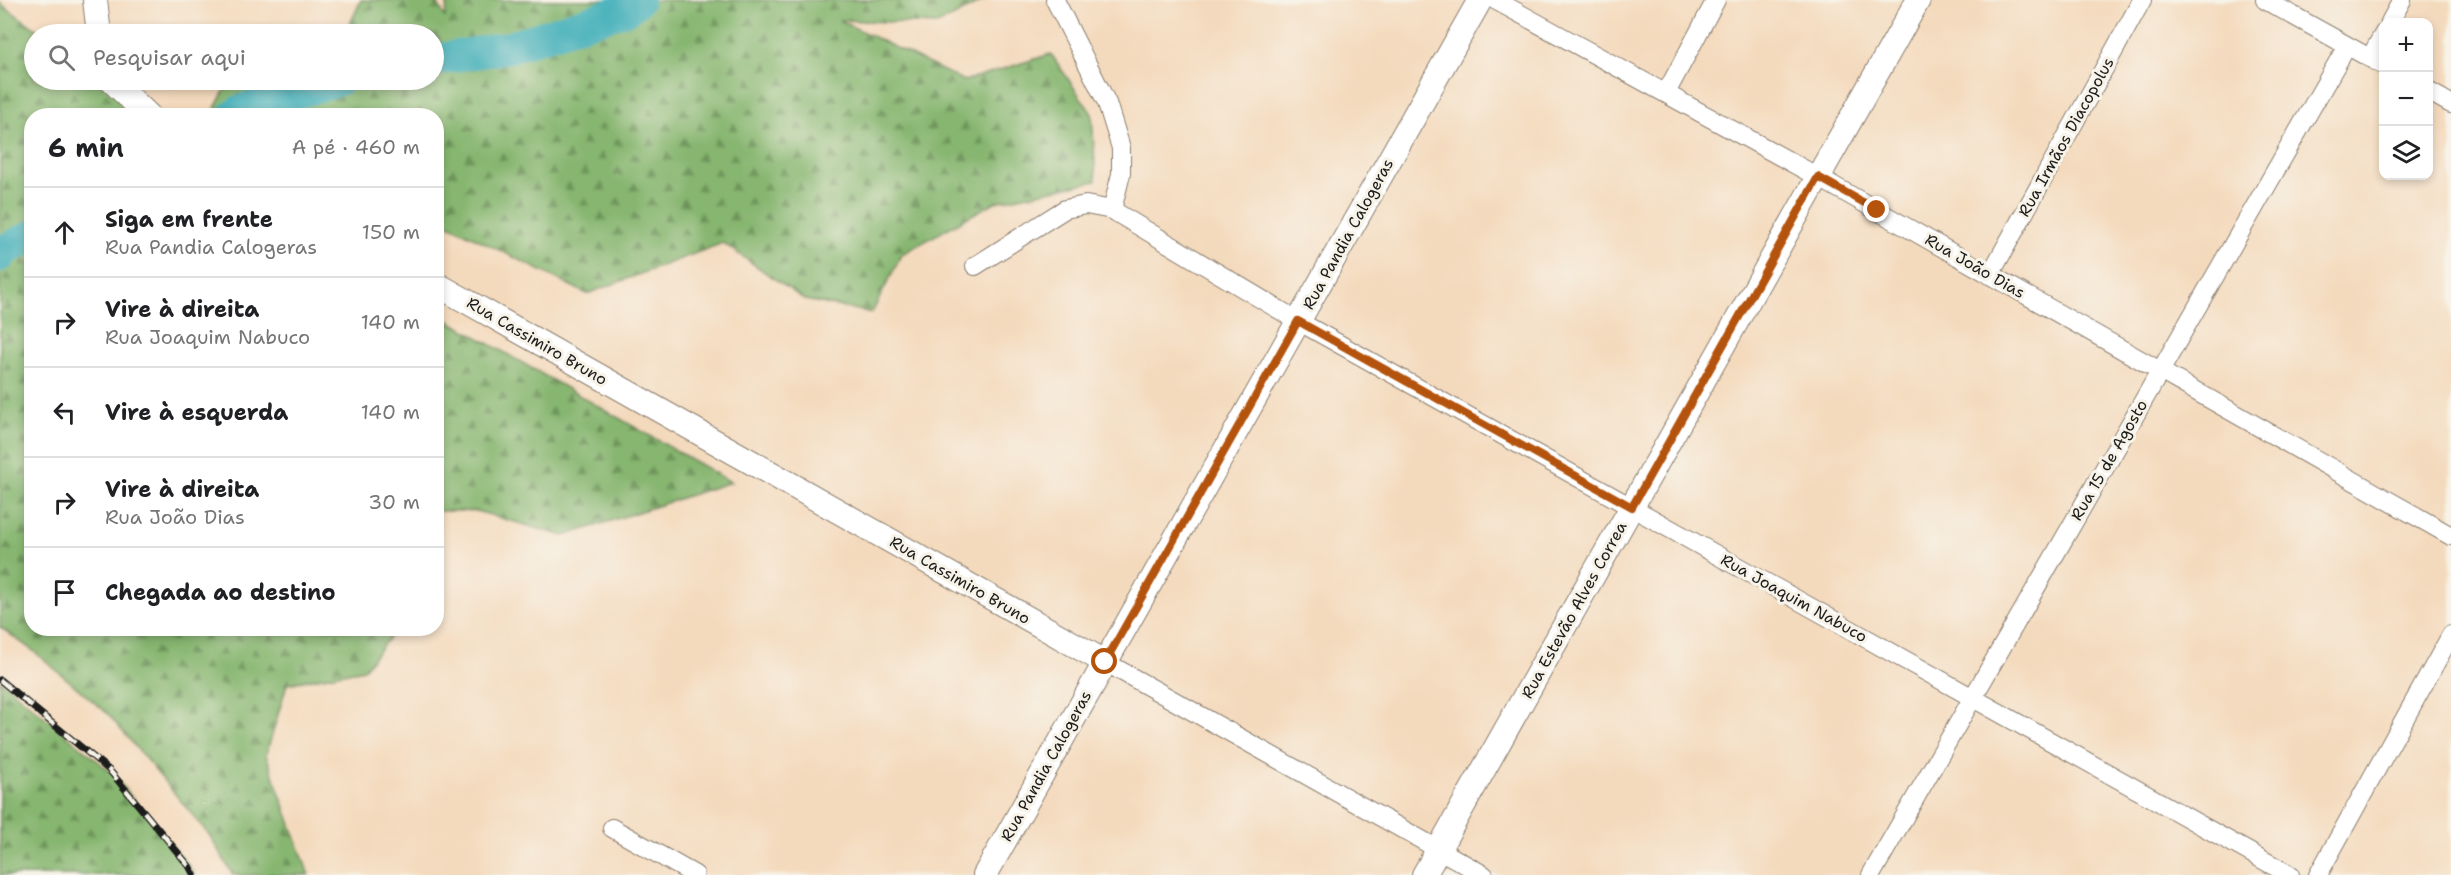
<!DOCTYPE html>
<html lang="pt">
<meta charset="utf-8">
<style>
body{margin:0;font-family:"Shantell Sans",sans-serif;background:#f2f2f2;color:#202124}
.controls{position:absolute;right:18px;top:18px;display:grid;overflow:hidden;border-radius:12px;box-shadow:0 3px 9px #0003}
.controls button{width:54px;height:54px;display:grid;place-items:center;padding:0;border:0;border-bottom:2px solid #e0e0e0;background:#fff;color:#202124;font:30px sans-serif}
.stop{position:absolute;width:18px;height:18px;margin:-14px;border:4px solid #b45309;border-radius:50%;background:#fff}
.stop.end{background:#b45309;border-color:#fff;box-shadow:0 2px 6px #0008}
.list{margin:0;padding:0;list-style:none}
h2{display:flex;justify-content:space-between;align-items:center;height:78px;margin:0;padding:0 24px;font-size:26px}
h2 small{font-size:20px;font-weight:400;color:#757577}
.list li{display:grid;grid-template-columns:39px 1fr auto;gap:18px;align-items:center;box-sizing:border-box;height:90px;padding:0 24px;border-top:2px solid #e0e0e0}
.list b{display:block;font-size:22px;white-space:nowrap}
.list p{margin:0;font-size:20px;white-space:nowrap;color:#757577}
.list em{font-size:20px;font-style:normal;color:#757577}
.icon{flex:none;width:33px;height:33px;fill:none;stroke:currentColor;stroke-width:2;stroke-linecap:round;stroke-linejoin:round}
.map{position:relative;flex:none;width:2451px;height:875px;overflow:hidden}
.search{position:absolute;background:#fff;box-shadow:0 3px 9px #0003;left:24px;top:24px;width:420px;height:66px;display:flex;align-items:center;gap:15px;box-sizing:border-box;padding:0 21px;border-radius:33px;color:#757577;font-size:22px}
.panel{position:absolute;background:#fff;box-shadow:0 3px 9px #0003;left:24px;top:108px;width:420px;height:528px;border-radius:24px}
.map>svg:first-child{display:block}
.forest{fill:url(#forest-firs);stroke:#516946;stroke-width:1.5}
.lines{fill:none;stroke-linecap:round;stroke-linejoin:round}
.river{stroke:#3fafb9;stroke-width:32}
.street-casing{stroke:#887b6c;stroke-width:20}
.secondary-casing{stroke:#887b6c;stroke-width:26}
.street{stroke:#fff;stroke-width:18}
.secondary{stroke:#fff;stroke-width:24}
.rail-casing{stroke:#1c1c1c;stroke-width:7}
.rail{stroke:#f7f3e8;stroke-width:4.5;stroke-dasharray:14;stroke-linecap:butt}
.route{stroke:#b45309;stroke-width:8}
.labels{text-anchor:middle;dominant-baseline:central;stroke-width:6;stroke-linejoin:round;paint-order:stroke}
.street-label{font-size:16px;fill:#1c1c1c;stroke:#f7f3e8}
</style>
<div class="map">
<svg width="2451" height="875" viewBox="0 0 2451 875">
<defs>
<pattern id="forest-firs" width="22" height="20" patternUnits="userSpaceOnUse" patternTransform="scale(1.5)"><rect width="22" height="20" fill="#86b66f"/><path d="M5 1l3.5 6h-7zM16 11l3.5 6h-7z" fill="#6d935a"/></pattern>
</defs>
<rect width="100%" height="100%" fill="#f7f3e8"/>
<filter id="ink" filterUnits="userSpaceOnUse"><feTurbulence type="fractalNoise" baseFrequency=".0167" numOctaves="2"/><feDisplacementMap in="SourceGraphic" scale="12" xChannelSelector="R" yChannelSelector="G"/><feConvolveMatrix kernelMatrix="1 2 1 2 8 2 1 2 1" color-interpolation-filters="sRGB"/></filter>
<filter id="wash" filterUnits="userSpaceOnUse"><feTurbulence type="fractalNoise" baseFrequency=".008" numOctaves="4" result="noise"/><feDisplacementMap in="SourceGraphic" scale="24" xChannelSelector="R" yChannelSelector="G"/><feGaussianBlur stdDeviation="1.35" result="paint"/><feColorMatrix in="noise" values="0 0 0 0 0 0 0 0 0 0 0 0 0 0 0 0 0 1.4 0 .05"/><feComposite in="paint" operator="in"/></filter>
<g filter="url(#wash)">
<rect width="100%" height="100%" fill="#f4dabd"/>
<path class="forest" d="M361,0H436L445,17L448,0H984L939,24L839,20L964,81L1051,54L1092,114L1096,181L995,202L902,254L872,313L805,300L723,243L587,294L437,219L436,116H230L215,108L230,80H434V34H254L258,27L348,28Z
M0,3L43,34H34V80H105L154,115L32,116V628L396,629L364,669L287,684L266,755L309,875H233L210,836L108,714L36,653L0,627Z
M437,314L731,482L564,536L476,511H437Z
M0,680L110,771L189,866L194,875H0Z"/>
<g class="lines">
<path class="river" d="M434,60L510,47L627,9L638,0
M233,116L241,110L339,80
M0,256L3,251L32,236"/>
</g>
</g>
<g filter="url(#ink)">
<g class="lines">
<defs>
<path id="street" d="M1055,0L1107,103L1121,148V174L1112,210
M1495,0L1818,177L2451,536
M2265,0L2384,66
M2390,22L2402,0
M2370,58L2384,33
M2428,91L2451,104
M1666,93L1716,0
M975,266L1065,209L1086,205L1112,210L1298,321L2290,875
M1990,275L2142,0
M1105,662L1484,875
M612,828L695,875
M1871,875L2347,46
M2318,875L2451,635"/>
<path id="secondary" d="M95,0L99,34
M111,80L149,116
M436,284L1105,662
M985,875L1480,0
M1424,875L1918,0"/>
</defs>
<use href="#street" class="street-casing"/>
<use href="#secondary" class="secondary-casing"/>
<use href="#street" class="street"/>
<use href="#secondary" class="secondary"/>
<defs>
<path id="rail" d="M0,680L110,771L189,866L194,875"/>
</defs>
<use href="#rail" class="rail-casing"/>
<use href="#rail" class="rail"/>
</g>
</g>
<g class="lines" filter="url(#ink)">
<path class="route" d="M1105,662L1298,321L1632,507L1818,177L1877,210"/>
</g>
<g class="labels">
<g class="street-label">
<text transform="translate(2066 137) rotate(-61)">Rua Irmãos Diacopolus</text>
<text transform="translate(1348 234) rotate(-61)">Rua Pandia Calogeras</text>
<text transform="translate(1975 266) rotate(30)">Rua João Dias</text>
<text transform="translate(537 341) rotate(30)">Rua Cassimiro Bruno</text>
<text transform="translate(2109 460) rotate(-60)">Rua 15 de Agosto</text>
<text transform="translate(960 580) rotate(30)">Rua Cassimiro Bruno</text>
<text transform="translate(1794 598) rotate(29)">Rua Joaquim Nabuco</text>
<text transform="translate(1574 610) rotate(-61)">Rua Estevão Alves Correa</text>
<text transform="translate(1046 766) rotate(-61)">Rua Pandia Calogeras</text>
</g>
</g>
</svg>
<div class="controls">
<button>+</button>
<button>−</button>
<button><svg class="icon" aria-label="layers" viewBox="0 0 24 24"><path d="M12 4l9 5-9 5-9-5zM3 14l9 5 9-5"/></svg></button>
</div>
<div class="stop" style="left:1105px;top:662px"></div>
<div class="stop end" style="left:1877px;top:210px"></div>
<div class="search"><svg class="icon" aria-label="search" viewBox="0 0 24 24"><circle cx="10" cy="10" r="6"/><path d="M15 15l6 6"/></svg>Pesquisar aqui</div>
<section class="panel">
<h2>6 min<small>A pé · 460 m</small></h2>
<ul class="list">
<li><svg class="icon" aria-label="ahead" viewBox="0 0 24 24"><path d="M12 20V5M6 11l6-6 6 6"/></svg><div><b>Siga em frente</b><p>Rua Pandia Calogeras</p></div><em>150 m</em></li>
<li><svg class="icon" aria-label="right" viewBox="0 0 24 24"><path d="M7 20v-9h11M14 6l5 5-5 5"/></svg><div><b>Vire à direita</b><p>Rua Joaquim Nabuco</p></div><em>140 m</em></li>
<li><svg class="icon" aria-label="left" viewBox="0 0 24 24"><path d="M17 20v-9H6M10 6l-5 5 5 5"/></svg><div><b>Vire à esquerda</b></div><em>140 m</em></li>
<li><svg class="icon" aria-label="right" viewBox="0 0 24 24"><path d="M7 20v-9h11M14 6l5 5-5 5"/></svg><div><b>Vire à direita</b><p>Rua João Dias</p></div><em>30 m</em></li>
<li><svg class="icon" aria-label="arrive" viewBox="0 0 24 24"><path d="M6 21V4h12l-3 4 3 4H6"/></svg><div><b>Chegada ao destino</b></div></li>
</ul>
</section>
</div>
